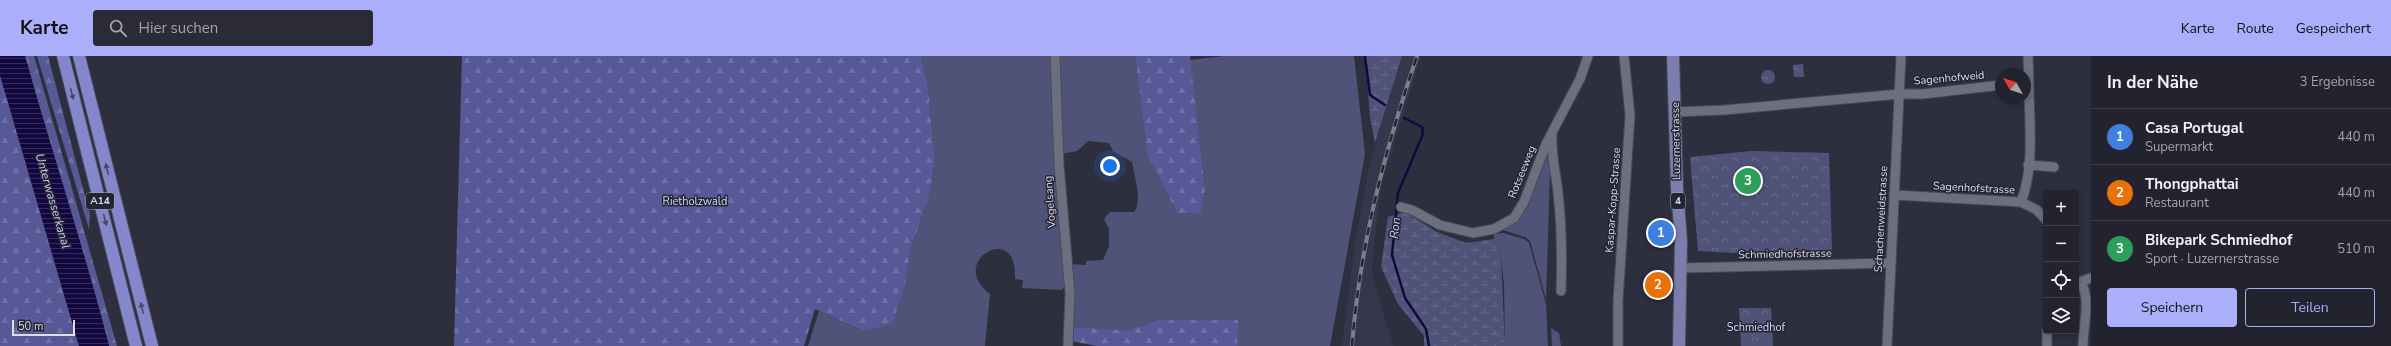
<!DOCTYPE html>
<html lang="de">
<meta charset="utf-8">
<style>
body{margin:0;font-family:"Nunito Sans",sans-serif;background:#2a2b36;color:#f1f3f6}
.controls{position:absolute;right:12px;bottom:12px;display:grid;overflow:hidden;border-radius:4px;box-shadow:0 2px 6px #0003}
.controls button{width:36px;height:36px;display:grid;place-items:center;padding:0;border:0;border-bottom:1px solid #3f404a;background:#22232e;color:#f1f3f6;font:20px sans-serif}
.compass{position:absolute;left:1995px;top:12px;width:36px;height:36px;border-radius:50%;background:#22232e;box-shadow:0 2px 6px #0003;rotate:310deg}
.scale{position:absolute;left:12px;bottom:10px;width:63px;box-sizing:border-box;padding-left:4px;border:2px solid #dcdde7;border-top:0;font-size:11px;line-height:14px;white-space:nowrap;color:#dcdde7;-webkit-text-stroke:3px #242534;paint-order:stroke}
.you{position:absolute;left:1110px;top:110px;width:14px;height:14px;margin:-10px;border:3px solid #fff;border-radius:50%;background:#1a73e8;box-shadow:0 0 0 6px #1a73e833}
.badge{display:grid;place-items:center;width:26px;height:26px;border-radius:50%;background:#abaffb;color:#fff;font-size:13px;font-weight:700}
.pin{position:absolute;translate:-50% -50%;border:2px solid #fff;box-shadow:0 1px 4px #0006}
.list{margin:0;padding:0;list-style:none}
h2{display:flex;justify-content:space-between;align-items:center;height:52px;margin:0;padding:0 16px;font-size:17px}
h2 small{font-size:13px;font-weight:400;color:#a2a4aa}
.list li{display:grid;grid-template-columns:26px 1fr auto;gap:12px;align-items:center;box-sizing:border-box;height:56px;padding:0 16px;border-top:1px solid #3f404a}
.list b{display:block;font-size:15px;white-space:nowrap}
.list p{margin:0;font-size:13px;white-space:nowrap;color:#a2a4aa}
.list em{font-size:13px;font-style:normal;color:#a2a4aa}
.actions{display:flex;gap:8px;padding:12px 16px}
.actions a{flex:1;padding:9px 0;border:1px solid #abaffb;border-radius:4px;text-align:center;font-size:14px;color:#abaffb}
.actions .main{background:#abaffb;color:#111}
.icon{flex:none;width:22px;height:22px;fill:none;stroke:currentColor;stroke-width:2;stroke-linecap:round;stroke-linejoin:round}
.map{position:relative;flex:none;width:2091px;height:290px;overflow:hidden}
header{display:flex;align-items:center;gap:24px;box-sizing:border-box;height:56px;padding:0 20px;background:#abaffb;color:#111}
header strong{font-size:19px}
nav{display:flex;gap:22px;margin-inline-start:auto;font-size:14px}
.search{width:280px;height:36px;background:#2a2b36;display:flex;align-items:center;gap:10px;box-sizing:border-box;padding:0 14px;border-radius:4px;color:#a2a4aa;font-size:15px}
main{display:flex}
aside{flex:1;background:#22232e}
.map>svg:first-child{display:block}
.built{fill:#35374c}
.grass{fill:#505378}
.forest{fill:url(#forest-firs)}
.wetland{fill:url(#wetland-marsh)}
.park{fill:url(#park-crowns)}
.water{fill:url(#water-rules)}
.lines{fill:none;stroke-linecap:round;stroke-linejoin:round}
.stream{stroke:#12083f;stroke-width:2.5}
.street-casing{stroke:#494a57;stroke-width:11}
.primary-casing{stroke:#494a57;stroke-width:14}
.highway-casing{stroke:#494a57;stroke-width:14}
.street{stroke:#6d6f81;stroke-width:9}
.primary{stroke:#7b7ead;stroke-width:12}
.highway{stroke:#8488cb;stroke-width:12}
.rail-casing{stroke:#7d7e8b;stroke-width:4}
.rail{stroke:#242534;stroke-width:2.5;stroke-dasharray:8;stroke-linecap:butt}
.oneway{fill:#464869}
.labels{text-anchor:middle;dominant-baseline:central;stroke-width:3;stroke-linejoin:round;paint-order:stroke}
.shield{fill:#242534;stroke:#a5a6b1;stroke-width:1}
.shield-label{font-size:10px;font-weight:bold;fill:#dcdde7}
.street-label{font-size:11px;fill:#dcdde7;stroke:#242534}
.park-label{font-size:11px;fill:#d3d7fc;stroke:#242534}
.water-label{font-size:12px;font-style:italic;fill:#cacdf2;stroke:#242534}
</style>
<header>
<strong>Karte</strong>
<div class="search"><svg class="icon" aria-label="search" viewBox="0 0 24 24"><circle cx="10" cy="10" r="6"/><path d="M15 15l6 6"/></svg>Hier suchen</div>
<nav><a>Karte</a><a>Route</a><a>Gespeichert</a></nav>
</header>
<main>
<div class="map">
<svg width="2091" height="290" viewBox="0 0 2091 290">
<defs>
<pattern id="forest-firs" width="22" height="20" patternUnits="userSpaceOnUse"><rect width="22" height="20" fill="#575996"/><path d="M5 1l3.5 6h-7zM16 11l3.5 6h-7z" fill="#6f70a5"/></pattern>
<pattern id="wetland-marsh" width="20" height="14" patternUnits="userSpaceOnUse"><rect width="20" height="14" fill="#505378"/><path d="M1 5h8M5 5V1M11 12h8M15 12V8" fill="none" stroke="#696b8b"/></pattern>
<pattern id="park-crowns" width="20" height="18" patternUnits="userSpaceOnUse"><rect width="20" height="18" fill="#505378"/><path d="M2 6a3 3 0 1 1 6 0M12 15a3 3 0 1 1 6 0" fill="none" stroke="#696b8b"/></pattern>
<pattern id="water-rules" width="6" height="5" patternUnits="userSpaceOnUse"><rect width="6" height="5" fill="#12083f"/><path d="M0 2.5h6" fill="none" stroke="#342c5b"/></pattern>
</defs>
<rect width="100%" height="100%" fill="#2e2f3e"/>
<path class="built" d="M1402,0H1421L1381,130L1373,197L1372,218L1393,290H1342L1354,193L1370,106Z"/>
<path class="grass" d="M921,0H1052L1066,229L1062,234L1022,232L1023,224L1015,223C1015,218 1015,211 1013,205C1003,174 951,209 990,238L985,290H808L819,255L863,275L905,230L910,196L930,137L935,104L928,31Z
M1056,0H1135L1147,98L1177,157L1201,158L1205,133L1190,4L1224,0H1354L1365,98L1330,290H1237V264H1158L1127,274L1072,271L1068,208L1086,209V205L1103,204L1109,190V173L1104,163L1110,156H1134C1143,146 1134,119 1132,106L1113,95L1109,87L1088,85L1077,95L1060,98Z
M1547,91L1550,94V114L1546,243L1530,185L1525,181L1503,174L1512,168Z
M1503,177L1524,183L1529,187L1546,248L1548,290H1505L1504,229L1501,203L1494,183V178Z
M1551,272L1559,277L1561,290H1552Z"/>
<path class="forest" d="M25,0H34L117,290H109C84,192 52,97 25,0Z
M37,0H48L90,159L89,173Z
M462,0H921L928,31L935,104L930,137L910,196L905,230L892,268L863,275L815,253L804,290H454Z
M1135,0H1190L1205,133L1201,158L1177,157L1147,98Z
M0,19L79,290H0Z
M1158,264H1238L1237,290H1097L1071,285L1072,271L1127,274Z"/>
<path class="wetland" d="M1365,0H1402L1375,87L1370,61Z
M1405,156L1437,176L1466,187L1494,183L1501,203L1505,290H1424V280L1398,248L1381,211L1388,161Z"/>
<path class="park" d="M1803,8L1804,21H1794L1793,9Z
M1761 21a7 7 0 1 1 14 0a7 7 0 1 1-14 0Z
M1752,95L1829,97L1832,194L1733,197L1698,195L1690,101Z
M1739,252H1771L1773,290H1741Z"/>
<path class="water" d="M0,0H25C52,97 84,192 109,290H79L0,19Z"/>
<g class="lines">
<path class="stream" d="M1365,0L1370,39L1385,49
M1404,62L1422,71L1423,78L1398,137L1392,199L1405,242L1426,273L1429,290"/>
<defs>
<path id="street" d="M1055,0L1059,109L1070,237L1068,290
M2028,0L2029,29
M1675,56L1724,54L1900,38H1923L2001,29
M1552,79C1551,100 1556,117 1558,137C1562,170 1562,202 1561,235
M2028,109L2054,111
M1894,139L2021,146L2037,154L2046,164
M2021,146C2035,111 2029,66 2029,29H2025
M1401,151L1412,154L1440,169L1473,177L1494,173L1514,162L1524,146L1546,88L1580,23L1588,0
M1681,212L1890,207
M2081,226C2091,245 2083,268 2083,290
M2077,227L2091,222
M1618,290V245L1630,59L1624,0
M1887,290L1901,0
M2047,290V275"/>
<path id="primary" d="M1673,0L1677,132L1681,185L1679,290"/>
<path id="highway" d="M63,0L136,290
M79,0L152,290"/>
</defs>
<use href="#street" class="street-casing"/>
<use href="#primary" class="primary-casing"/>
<use href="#highway" class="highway-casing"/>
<use href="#street" class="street"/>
<use href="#primary" class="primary"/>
<use href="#highway" class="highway"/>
<defs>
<path id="rail" d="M1352,290C1360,188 1384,97 1417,0"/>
</defs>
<use href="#rail" class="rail-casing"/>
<use href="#rail" class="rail"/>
</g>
<defs><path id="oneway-solid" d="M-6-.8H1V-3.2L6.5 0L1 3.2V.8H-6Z"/></defs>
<g class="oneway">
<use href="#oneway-solid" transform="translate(72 38) rotate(76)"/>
<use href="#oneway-solid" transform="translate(107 113) rotate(-104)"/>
<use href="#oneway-solid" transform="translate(105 164) rotate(76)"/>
<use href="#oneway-solid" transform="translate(142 252) rotate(-104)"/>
</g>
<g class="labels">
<g class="shield">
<rect x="86" y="137" width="28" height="16" rx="3"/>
<rect x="1671" y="137" width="14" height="16" rx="3"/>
</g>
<g class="shield-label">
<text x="100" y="145">A14</text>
<text x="1678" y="145">4</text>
</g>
<g class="street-label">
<text transform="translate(1949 22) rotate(-5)">Sagenhofweid</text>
<text transform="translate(1676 85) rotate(-91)">Luzernerstrasse</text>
<text transform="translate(1522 116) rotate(-68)">Rotseeweg</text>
<text transform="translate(1974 132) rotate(3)">Sagenhofstrasse</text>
<text transform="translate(1613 144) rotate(-86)">Kaspar-Kopp-Strasse</text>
<text transform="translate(1050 146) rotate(-94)">Vogelsang</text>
<text transform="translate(1881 163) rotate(-87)">Schachenweidstrasse</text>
<text transform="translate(1785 198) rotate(-1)">Schmiedhofstrasse</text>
</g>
<g class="park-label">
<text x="695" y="145">Rietholzwald</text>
<text x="1756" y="271">Schmiedhof</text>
</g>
<g class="water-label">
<text transform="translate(53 145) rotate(74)">Unterwasserkanal</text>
<text transform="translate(1395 172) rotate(-84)">Ron</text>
</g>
</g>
</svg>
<div class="controls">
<button>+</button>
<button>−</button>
<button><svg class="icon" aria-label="locate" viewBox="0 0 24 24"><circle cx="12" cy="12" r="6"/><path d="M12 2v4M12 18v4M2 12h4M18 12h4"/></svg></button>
<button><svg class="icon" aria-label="layers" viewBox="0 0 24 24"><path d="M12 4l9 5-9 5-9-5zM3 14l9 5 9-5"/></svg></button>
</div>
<svg class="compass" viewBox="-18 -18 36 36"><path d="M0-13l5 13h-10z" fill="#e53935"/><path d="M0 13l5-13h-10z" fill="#a2a4aa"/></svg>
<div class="scale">50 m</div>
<div class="you"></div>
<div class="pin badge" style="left:1661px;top:177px;background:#3f7fe0">1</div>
<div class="pin badge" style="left:1658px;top:229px;background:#e8710a">2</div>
<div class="pin badge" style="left:1748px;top:125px;background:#2e9e5b">3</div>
</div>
<aside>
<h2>In der Nähe<small>3 Ergebnisse</small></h2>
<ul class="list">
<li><span class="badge" style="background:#3f7fe0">1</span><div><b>Casa Portugal</b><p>Supermarkt</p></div><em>440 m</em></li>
<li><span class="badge" style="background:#e8710a">2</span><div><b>Thongphattai</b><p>Restaurant</p></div><em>440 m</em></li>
<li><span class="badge" style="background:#2e9e5b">3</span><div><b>Bikepark Schmiedhof</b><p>Sport · Luzernerstrasse</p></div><em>510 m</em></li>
</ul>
<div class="actions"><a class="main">Speichern</a><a>Teilen</a></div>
</aside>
</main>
